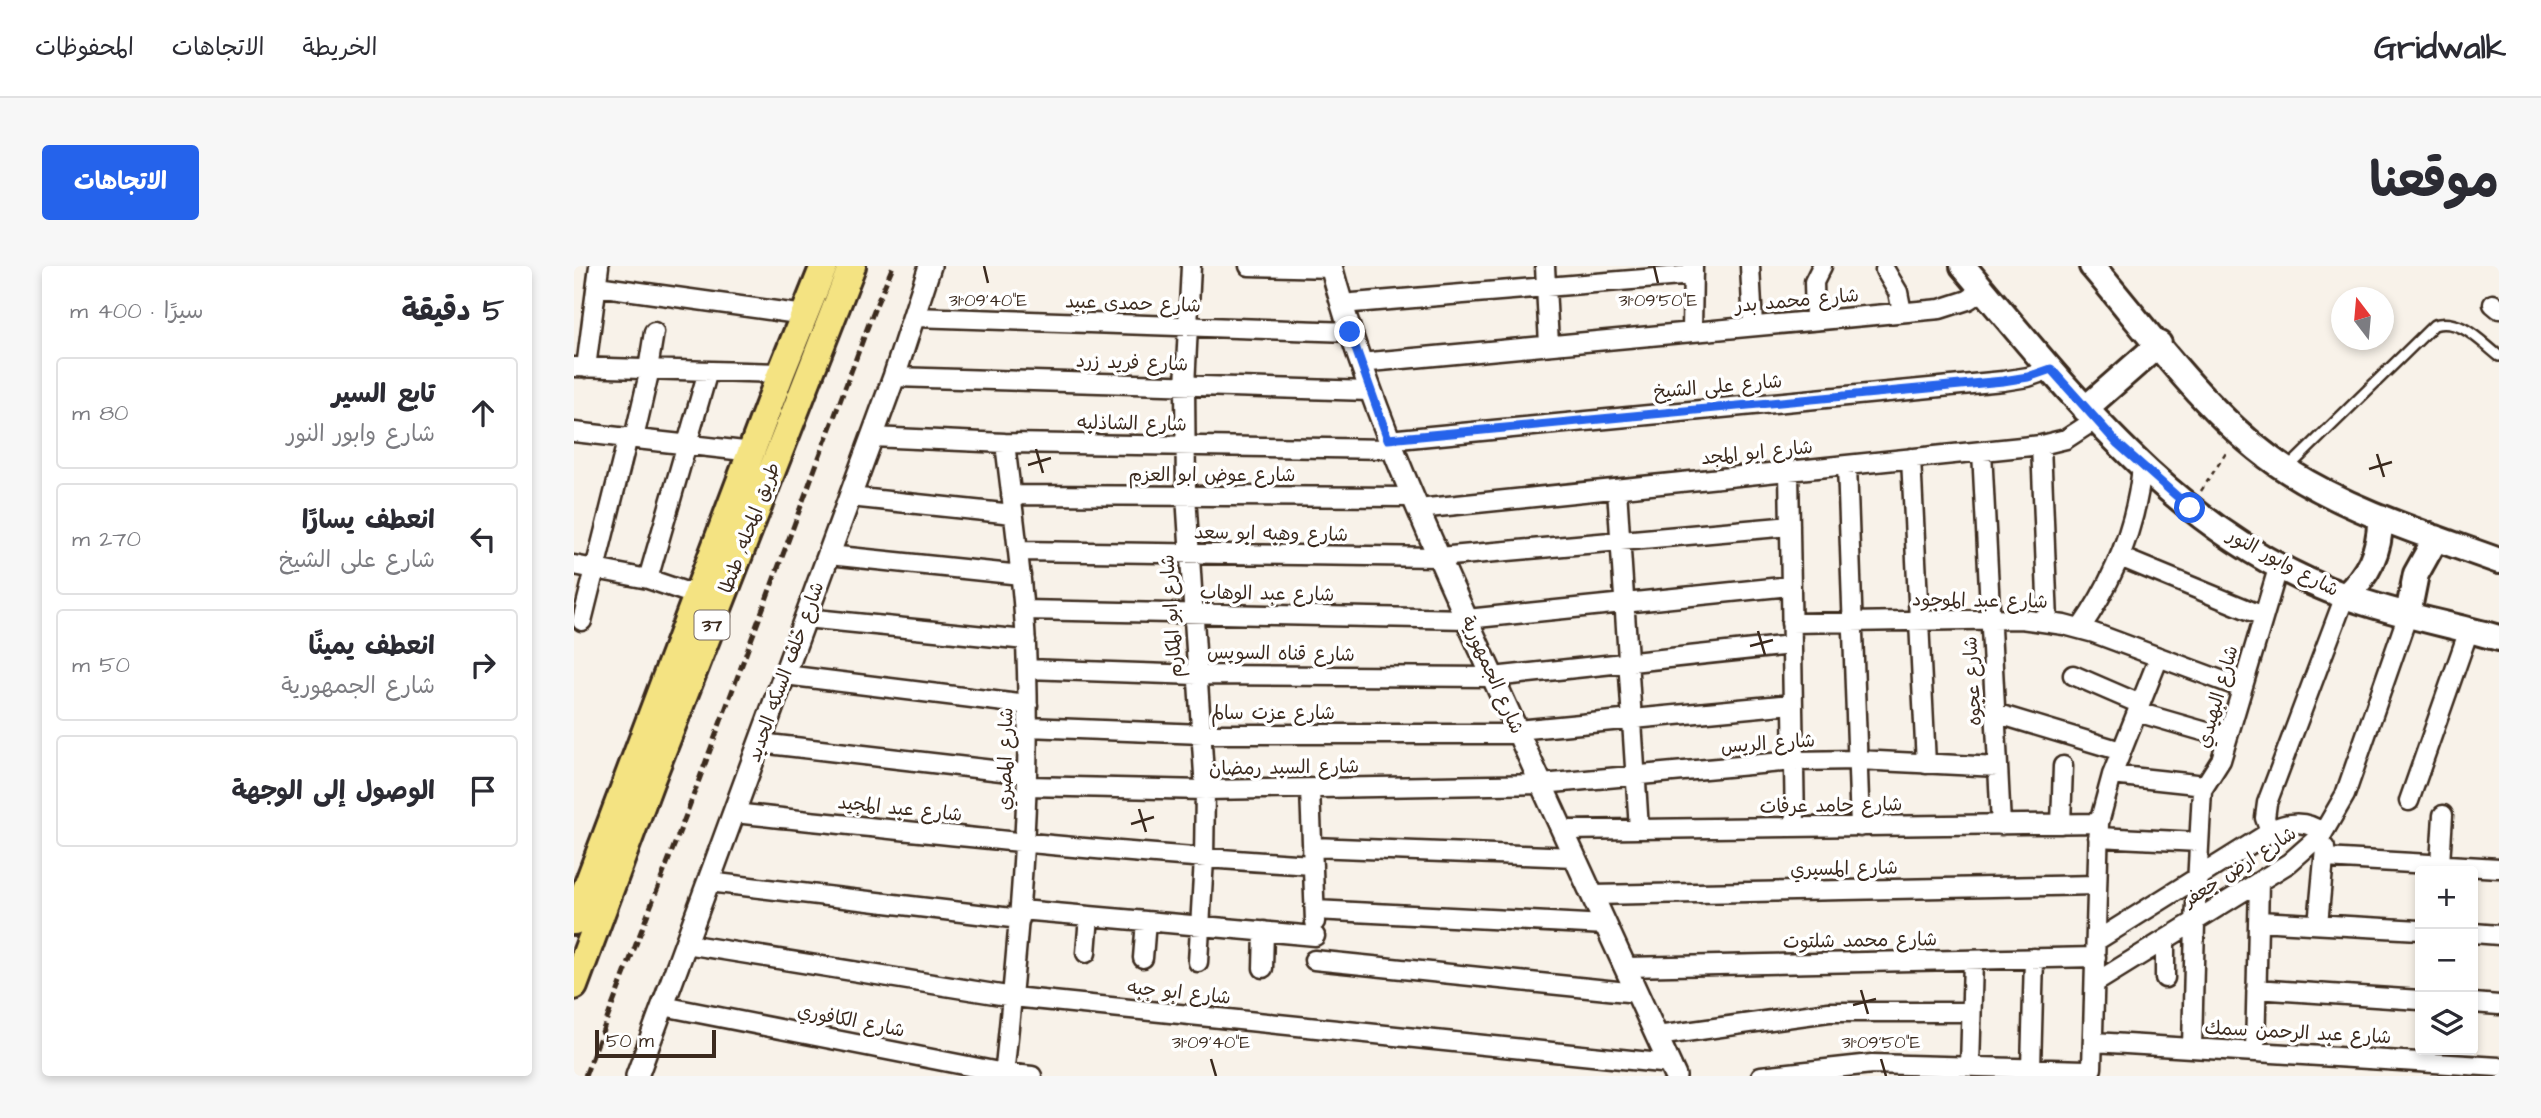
<!DOCTYPE html>
<html lang="ar">
<meta charset="utf-8">
<style>
body{margin:0;font-family:"Architects Daughter","Playpen Sans Arabic",sans-serif;background:#f7f7f7;color:#2b2b33;direction:rtl}
.controls{position:absolute;right:21px;bottom:21px;display:grid;overflow:hidden;border-radius:7px;box-shadow:0 4px 10px #0003}
.controls button{width:63px;height:63px;display:grid;place-items:center;padding:0;border:0;border-bottom:2px solid #e1e1e2;background:#fff;color:#2b2b33;font:35px sans-serif}
.compass{position:absolute;left:1757px;top:21px;width:63px;height:63px;border-radius:50%;background:#fff;box-shadow:0 4px 10px #0003;rotate:344deg}
.scale{position:absolute;left:21px;bottom:18px;width:121px;box-sizing:border-box;padding-left:7px;border:4px solid #3b2a1e;border-top:0;font-size:19px;line-height:24px;white-space:nowrap;color:#3b2a1e;-webkit-text-stroke:5px #fff;paint-order:stroke}
.stop{position:absolute;width:21px;height:21px;margin:-16px;border:5px solid #2563eb;border-radius:50%;background:#fff}
.stop.end{background:#2563eb;border-color:#fff;box-shadow:0 2px 7px #0008}
.list{margin:0;padding:0;list-style:none}
h2{display:flex;justify-content:space-between;align-items:center;height:91px;margin:0;padding:0 28px;font-size:30px}
h2 small{font-size:23px;font-weight:400;color:#7c7c81}
.list li{display:grid;grid-template-columns:46px 1fr auto;gap:21px;align-items:center;box-sizing:border-box;height:112px;margin:0 14px 14px;padding:0 14px;border:2px solid #e1e1e2;border-radius:7px}
.list b{display:block;font-size:26px;white-space:nowrap}
.list p{margin:0;font-size:23px;white-space:nowrap;color:#7c7c81}
.list em{font-size:23px;font-style:normal;color:#7c7c81}
.icon{flex:none;width:38px;height:38px;fill:none;stroke:currentColor;stroke-width:2;stroke-linecap:round;stroke-linejoin:round}
.map{position:relative;flex:none;width:1925px;height:810px;overflow:hidden;direction:ltr;border-radius:7px}
header{display:flex;align-items:center;gap:42px;box-sizing:border-box;height:98px;padding:0 35px;background:#fff;border-bottom:2px solid #e1e1e2}
header strong{font-size:33px}
nav{display:flex;gap:38px;margin-inline-start:auto;font-size:24px}
.intro{display:flex;align-items:center;justify-content:space-between;box-sizing:border-box;height:168px;padding:0 42px}
h1{margin:0;font-size:49px}
.button{padding:18px 32px;border-radius:7px;background:#2563eb;color:#fff;font-size:24px;font-weight:700}
main{display:flex;gap:42px;padding:0 42px}
aside{flex:1;background:#fff;border-radius:7px;box-shadow:0 4px 10px #0003}
.map>svg:first-child{display:block}
.lines{fill:none;stroke-linecap:round;stroke-linejoin:round}
.service-casing{stroke:#3b2a1e;stroke-width:14}
.minor-casing{stroke:#3b2a1e;stroke-width:23}
.tertiary-casing{stroke:#3b2a1e;stroke-width:26}
.secondary-casing{stroke:#3b2a1e;stroke-width:30}
.primary-casing{stroke:#3b2a1e;stroke-width:32}
.path{stroke:#3b2a1e;stroke-width:2.5;stroke-dasharray:5 5;stroke-linecap:butt}
.service{stroke:#fff;stroke-width:9}
.minor{stroke:#fff;stroke-width:18}
.tertiary{stroke:#fff;stroke-width:21}
.secondary{stroke:#fff;stroke-width:24}
.primary{stroke:#f4e382;stroke-width:26}
.rail{stroke:#3b2a1e;stroke-width:5;stroke-dasharray:10 5;stroke-linecap:butt}
.route{stroke:#2563eb;stroke-width:9}
.ticks{fill:none;stroke:#3b2a1e;stroke-width:2.5}
.labels{text-anchor:middle;dominant-baseline:central;stroke-width:7;stroke-linejoin:round;paint-order:stroke}
.shield{fill:#fff;stroke:#766a62;stroke-width:2}
.shield-label{font-size:18px;font-weight:bold;fill:#3b2a1e}
.street-label{font-size:19px;fill:#3b2a1e;stroke:#fff}
.ticks-label{font-size:18px;text-anchor:middle;fill:#3b2a1e;stroke:#fff;stroke-width:7;stroke-linejoin:round;paint-order:stroke}
</style>
<header>
<strong>Gridwalk</strong>
<nav><a>الخريطة</a><a>الاتجاهات</a><a>المحفوظات</a></nav>
</header>
<div class="intro"><h1>موقعنا</h1><a class="button">الاتجاهات</a></div>
<main>
<div class="map">
<svg width="1925" height="810" viewBox="0 0 1925 810">
<rect width="100%" height="100%" fill="#f8f2e9"/>
<filter id="ink" filterUnits="userSpaceOnUse"><feTurbulence type="fractalNoise" baseFrequency=".0143" numOctaves="2"/><feDisplacementMap in="SourceGraphic" scale="14" xChannelSelector="R" yChannelSelector="G"/><feConvolveMatrix kernelMatrix="1 2 1 2 8 2 1 2 1" color-interpolation-filters="sRGB"/></filter>
<g filter="url(#ink)">
<g class="lines">
<defs>
<path id="service" d="M1713,203L1860,59C1886,51 1906,75 1925,90"/>
<path id="minor" d="M617,0L611,120L612,229L631,524L630,593L624,696
M675,0L758,2
M971,0L975,79
M1176,0L1179,60
M1311,4L1324,26L1328,46
M23,20L231,49
M767,38L1119,9
M1919,38L1925,43
M340,51L776,66
M1241,54L1240,16L1248,0
M1118,65L1119,0
M786,97L1366,43L1394,34L1409,24
M0,101L207,107
M12,102L25,0
M74,103L80,66
M320,111L795,125
M0,166L179,186
M298,171L431,177L817,183
M60,172L76,103
M814,174L1429,115L1454,111L1477,103
M1467,179L1474,356
M1408,185L1427,559
M1337,192L1352,498
M1273,199L1286,561
M1215,205L1221,561
M1043,223L1065,563
M437,229L839,231
M276,231L439,248
M844,243L1467,179L1492,173L1521,154
M444,285L865,291L1216,260
M255,289L447,309
M1546,291L1689,350
M0,299L74,313L124,330
M74,313L134,105
M450,344L893,353L1216,320
M231,352L452,374
M8,355L54,171
M1217,357L1447,353L1490,359L1520,367L1668,422
M1506,363C1540,314 1562,261 1568,201
M453,403L623,409L919,411L1217,379
M211,409L454,439
M1499,409L1566,438
M1563,446L1653,472
M1421,447L1547,485
M454,461L628,468H945
M943,464L1218,438
M186,477L453,508
M1538,509L1631,519
M453,520L631,524L968,518L1220,495L1284,494L1424,501
M736,523L741,656
M1835,535L1895,364
M160,547C353,567 545,588 739,599
M1487,558L1489,500
M989,564L1525,557
M1696,566L1691,552L1693,537L1771,330
M1524,571L1625,576
M738,581L1001,591
M1751,592L1925,602
M1866,598L1869,549
M135,616L446,653
M1019,629L1523,619
M447,644L741,670
M741,644L1032,659
M1684,655L1846,664
M1744,658L1751,582
M1899,667L1925,669
M1522,675L1704,561C1721,555 1735,556 1749,567
M112,678L439,731L1096,798
M512,687L515,650
M569,692L572,655
M740,694L1063,727
M1052,701L1522,691
M689,702L690,665
M1591,712V674
M1521,717L1715,597L1749,567L1771,529L1834,348
M1682,723L1846,734
M1899,737L1925,739
M89,740L430,807L458,810
M1083,770L1255,746H1397
M1520,776L1925,801
M1618,782L1621,656L1628,524L1647,494L1705,299
M1681,786L1685,616
M1396,801L1399,694
M1457,802L1460,692
M430,810C444,676 457,541 453,405C451,329 440,253 431,177
M1187,810L1298,798L1512,804L1518,802L1525,557L1538,509L1585,391"/>
<path id="tertiary" d="M757,0C793,134 850,259 907,385C971,527 1036,669 1101,810
M63,810L320,111L356,0"/>
<path id="secondary" d="M1389,0C1498,129 1606,271 1771,330C1820,348 1874,358 1925,372
M1518,0C1577,69 1637,155 1714,205C1778,246 1854,269 1925,295
M1511,143L1585,78
M1771,330C1795,309 1807,283 1806,251
M1834,348L1842,308L1862,272"/>
<path id="primary" d="M0,655L207,107L250,0
M0,720L76,516L278,0"/>
</defs>
<use href="#service" class="service-casing"/>
<use href="#minor" class="minor-casing"/>
<use href="#tertiary" class="tertiary-casing"/>
<use href="#secondary" class="secondary-casing"/>
<use href="#primary" class="primary-casing"/>
<path class="path" d="M1627,225L1654,184"/>
<use href="#service" class="service"/>
<use href="#minor" class="minor"/>
<use href="#tertiary" class="tertiary"/>
<use href="#secondary" class="secondary"/>
<use href="#primary" class="primary"/>
<path class="rail" d="M11,810L112,549L300,44L319,0"/>
</g>
</g>
<g class="lines" filter="url(#ink)">
<path class="route" d="M776,66L814,173L1429,115L1454,111L1477,103L1544,178L1616,242"/>
</g>
<path class="ticks" d="M410,0L414,17M1080,0L1084,17M462,183L469,207M1803,188L1810,211M454,199L477,192M1795,203L1818,196M1184,365L1191,389M1176,380L1199,374M565,543L572,566M557,558L580,551M1287,724L1294,748M1279,739L1302,733M637,793L642,810M1307,793L1312,810"/>
<g class="labels">
<rect class="shield" x="120.5" y="344.5" width="35" height="29" rx="5"/>
<g class="shield-label">
<text x="138" y="359">37</text>
</g>
<g class="street-label">
<text transform="translate(1223 35) rotate(-5)">شارع محمد بدر</text>
<text transform="translate(559 38) rotate(2)">شارع حمدى عبيد</text>
<text transform="translate(558 97) rotate(2)">شارع فريد زرد</text>
<text transform="translate(1144 121) rotate(-5)">شارع على الشيخ</text>
<text transform="translate(558 158) rotate(1)">شارع الشاذليه</text>
<text transform="translate(1183 187) rotate(-6)">شارع ابو المجد</text>
<text x="638" y="209">شارع عوض ابو العزم</text>
<text transform="translate(176 262) rotate(-69)">طريق المحله, طنطا</text>
<text transform="translate(697 268) rotate(1)">شارع وهبه ابو سعد</text>
<text transform="translate(1709 297) rotate(28)">شارع وابور النور</text>
<text transform="translate(693 328) rotate(1)">شارع عبد الوهاب</text>
<text transform="translate(1406 335) rotate(1)">شارع عبد الموجود</text>
<text transform="translate(598 350) rotate(-94)">شارع ابو المكارم</text>
<text transform="translate(707 388) rotate(1)">شارع قناه السويس</text>
<text transform="translate(212 406) rotate(-70)">شارع خلف السكه الحديد</text>
<text transform="translate(918 409) rotate(66)">شارع الجمهورية</text>
<text transform="translate(1399 415) rotate(-93)">شارع عجوه</text>
<text transform="translate(1644 431) rotate(-74)">شارع البهيدي</text>
<text x="699" y="447">شارع عزت سالم</text>
<text transform="translate(1194 478) rotate(-4)">شارع الريس</text>
<text transform="translate(432 493) rotate(-89)">شارع المصري</text>
<text transform="translate(710 502) rotate(-1)">شارع السيد رمضان</text>
<text transform="translate(1257 540) rotate(-1)">شارع حامد عرفات</text>
<text transform="translate(326 543) rotate(6)">شارع عبد المجيد</text>
<text transform="translate(1666 601) rotate(-33)">شارع ارض جعفر</text>
<text transform="translate(1270 603) rotate(-1)">شارع المسيري</text>
<text transform="translate(1286 675) rotate(-1)">شارع محمد شلتوت</text>
<text transform="translate(605 727) rotate(6)">شارع ابو جبه</text>
<text transform="translate(277 755) rotate(11)">شارع الكافوري</text>
<text transform="translate(1724 767) rotate(3)">شارع عبد الرحمن سمك</text>
</g>
</g>
<g class="ticks-label">
<text x="414" y="40">31°09'40"E</text>
<text x="1084" y="40">31°09'50"E</text>
<text x="637" y="782">31°09'40"E</text>
<text x="1307" y="782">31°09'50"E</text>
</g>
</svg>
<div class="controls">
<button>+</button>
<button>−</button>
<button><svg class="icon" aria-label="layers" viewBox="0 0 24 24"><path d="M12 4l9 5-9 5-9-5zM3 14l9 5 9-5"/></svg></button>
</div>
<svg class="compass" viewBox="-18 -18 36 36"><path d="M0-13l5 13h-10z" fill="#e53935"/><path d="M0 13l5-13h-10z" fill="#7c7c81"/></svg>
<div class="scale">50 m</div>
<div class="stop" style="left:1616px;top:242px"></div>
<div class="stop end" style="left:776px;top:66px"></div>
</div>
<aside>
<h2>5 دقيقة<small>سيرًا · 400 m</small></h2>
<ul class="list">
<li><svg class="icon" aria-label="ahead" viewBox="0 0 24 24"><path d="M12 20V5M6 11l6-6 6 6"/></svg><div><b>تابع السير</b><p>شارع وابور النور</p></div><em>80 m</em></li>
<li><svg class="icon" aria-label="left" viewBox="0 0 24 24"><path d="M17 20v-9H6M10 6l-5 5 5 5"/></svg><div><b>انعطف يسارًا</b><p>شارع على الشيخ</p></div><em>270 m</em></li>
<li><svg class="icon" aria-label="right" viewBox="0 0 24 24"><path d="M7 20v-9h11M14 6l5 5-5 5"/></svg><div><b>انعطف يمينًا</b><p>شارع الجمهورية</p></div><em>50 m</em></li>
<li><svg class="icon" aria-label="arrive" viewBox="0 0 24 24"><path d="M6 21V4h12l-3 4 3 4H6"/></svg><div><b>الوصول إلى الوجهة</b></div></li>
</ul>
</aside>
</main>
